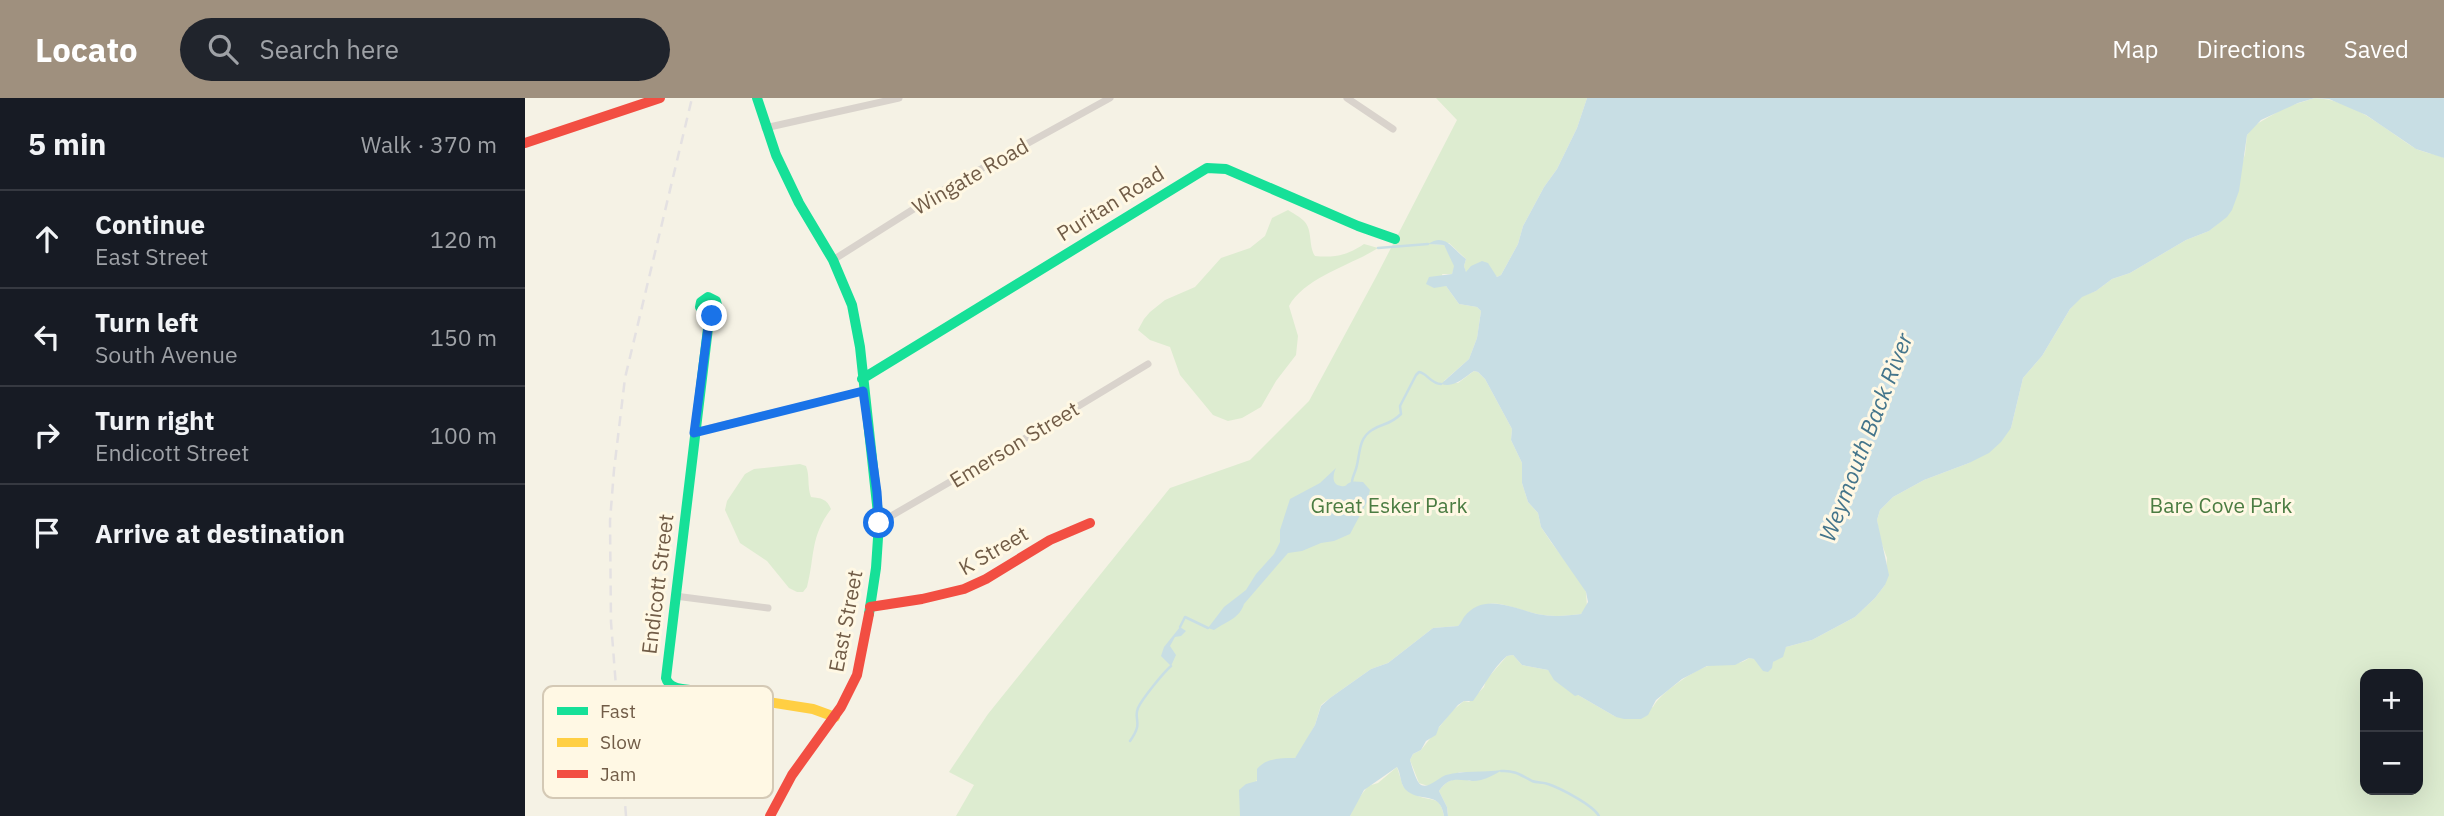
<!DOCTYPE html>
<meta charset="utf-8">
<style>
body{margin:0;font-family:"IBM Plex Sans",sans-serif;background:#20242c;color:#f1f3f6}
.controls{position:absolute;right:21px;bottom:21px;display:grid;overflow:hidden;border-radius:14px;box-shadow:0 7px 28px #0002}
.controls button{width:63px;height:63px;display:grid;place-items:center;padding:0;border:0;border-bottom:2px solid #363941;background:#171b24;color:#f1f3f6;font:35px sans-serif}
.stop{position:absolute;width:21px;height:21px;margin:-16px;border:5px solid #1a73e8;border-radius:50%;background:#fff}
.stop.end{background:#1a73e8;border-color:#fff;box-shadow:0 2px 7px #0008}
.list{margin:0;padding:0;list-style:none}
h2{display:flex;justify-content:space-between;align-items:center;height:91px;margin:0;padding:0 28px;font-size:30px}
h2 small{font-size:23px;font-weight:400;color:#9ea1a6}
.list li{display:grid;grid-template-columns:46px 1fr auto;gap:21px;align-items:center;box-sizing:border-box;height:98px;padding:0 28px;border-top:2px solid #363941}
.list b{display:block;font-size:26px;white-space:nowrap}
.list p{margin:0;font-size:23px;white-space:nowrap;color:#9ea1a6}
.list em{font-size:23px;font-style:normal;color:#9ea1a6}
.icon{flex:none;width:38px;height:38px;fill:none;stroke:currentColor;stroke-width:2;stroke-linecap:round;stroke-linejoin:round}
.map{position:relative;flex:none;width:1919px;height:718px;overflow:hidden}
header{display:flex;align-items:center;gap:42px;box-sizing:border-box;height:98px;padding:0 35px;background:#9f907e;color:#fff}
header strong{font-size:33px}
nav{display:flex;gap:38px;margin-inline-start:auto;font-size:24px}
.search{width:490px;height:63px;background:#20242c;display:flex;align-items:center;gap:18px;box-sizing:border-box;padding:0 24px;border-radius:38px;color:#9ea1a6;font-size:26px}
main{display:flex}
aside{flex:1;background:#171b24}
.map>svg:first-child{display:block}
.green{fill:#ddecd0;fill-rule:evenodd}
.water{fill:#c8dee4}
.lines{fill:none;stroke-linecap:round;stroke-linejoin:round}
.stream{stroke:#c8dee4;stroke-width:2.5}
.street{stroke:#d9d3cc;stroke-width:7}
.fast{stroke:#16e098;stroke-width:10}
.slow{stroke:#ffcf43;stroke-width:10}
.jam{stroke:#f24e42;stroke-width:10}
.rail{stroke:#e4e1e2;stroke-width:2.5;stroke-dasharray:10 7;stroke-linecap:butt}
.route{stroke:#1a73e8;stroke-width:9}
.labels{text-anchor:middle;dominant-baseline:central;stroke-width:6;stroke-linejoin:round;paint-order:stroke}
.street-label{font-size:21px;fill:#715c47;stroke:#fff8e4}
.park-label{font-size:21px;fill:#4b7c42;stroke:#fff8e4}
.water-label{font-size:23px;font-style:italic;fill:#44758b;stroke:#fff8e4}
.key{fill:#fff8e4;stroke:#d4c9b5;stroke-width:2}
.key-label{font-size:19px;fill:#715c47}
</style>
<header>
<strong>Locato</strong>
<div class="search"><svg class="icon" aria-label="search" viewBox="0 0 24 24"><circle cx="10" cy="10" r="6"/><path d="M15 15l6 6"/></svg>Search here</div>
<nav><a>Map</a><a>Directions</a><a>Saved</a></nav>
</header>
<main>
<aside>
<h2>5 min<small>Walk · 370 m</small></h2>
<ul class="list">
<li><svg class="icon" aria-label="ahead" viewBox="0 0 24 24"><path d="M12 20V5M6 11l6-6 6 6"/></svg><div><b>Continue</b><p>East Street</p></div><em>120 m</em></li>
<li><svg class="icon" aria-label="left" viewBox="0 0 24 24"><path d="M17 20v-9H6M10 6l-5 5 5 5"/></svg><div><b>Turn left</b><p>South Avenue</p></div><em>150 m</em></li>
<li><svg class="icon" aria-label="right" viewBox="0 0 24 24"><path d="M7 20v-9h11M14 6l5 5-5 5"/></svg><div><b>Turn right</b><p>Endicott Street</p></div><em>100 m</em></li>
<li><svg class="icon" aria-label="arrive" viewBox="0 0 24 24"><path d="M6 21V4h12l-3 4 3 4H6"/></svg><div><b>Arrive at destination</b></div></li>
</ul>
</aside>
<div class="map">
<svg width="1919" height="718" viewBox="0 0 1919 718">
<rect width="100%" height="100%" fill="#f5f2e5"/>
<path class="green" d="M911,0H1062L1052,30L1032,71L1019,89L998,128L993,146L976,177L972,179L967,173L941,175L939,168L941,161L924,145L906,146L919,147L930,167L927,176H917L921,188L934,206L952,209L956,213L952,240L944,261L919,283L933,285L949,273L953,274L960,281L987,331L986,342L997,365V385L1003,404L1013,415L1016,429L1026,444L1057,485L1061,494L1062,509L1056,516C1041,518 1027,519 1012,516C973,507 965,493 933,528L908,530L863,565L846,571L805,600L796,607L790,627L775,654L770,660L734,678L716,712L715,718H431L449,687L424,674L463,616L645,390L725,362L784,303L851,179L932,22Z
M1790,0C1828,2 1857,29 1888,49C1897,55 1909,55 1919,60V718H923L922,709L914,693C921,682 933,678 945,683L956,676L935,674L903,688L894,685L885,662L888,656L896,652L927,613L939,603L944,604L959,589L961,582L982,558L988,557L997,567L1023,572L1053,597L1091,619L1128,609C1135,595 1170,571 1186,567C1199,565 1213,569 1224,560L1248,564L1261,549L1287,542L1330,519L1350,500L1360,487L1362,460L1355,441L1352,422L1355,412L1368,399L1399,382L1444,365L1486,330L1498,280L1517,258L1545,211L1557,198L1571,193L1587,181L1605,175L1661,142L1684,133L1701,119L1720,56L1722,37L1730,27L1761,9ZM1840,576H1893V692H1840Z
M763,112C768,115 775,119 779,123C788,132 783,147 790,158C810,160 823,157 839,146L853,150C827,167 780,179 764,208L773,238L771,257L751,283L736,309L717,320L703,323L688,317L655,277L645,249L625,242L613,232L619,221L625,214L640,202L670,189L696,160L725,150L740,138L747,120Z
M275,366L281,368C285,378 282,388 286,399C296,400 302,401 306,411C285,439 290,458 282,489L278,494H272L264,490L242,463L215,445L200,412L202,403L220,376L229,371Z
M872,669L878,688C883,691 888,696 893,698C908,704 915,697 919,718H825L831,704L843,688L853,685Z"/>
<path class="water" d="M1062,0H1919V60L1891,51L1841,17L1804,1L1790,0L1773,5L1736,22L1722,37L1714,93L1707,112L1702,119L1684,133L1661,142L1605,175L1587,181L1571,193L1557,199L1545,211L1517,258L1498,280L1486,330L1476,344L1464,355L1444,365L1399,382L1368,399L1355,412L1352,422L1364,477L1360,487L1350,500L1330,519L1287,542L1261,549L1258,559L1248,564L1247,570L1243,574L1238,573L1229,561L1224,560L1210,567L1182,568L1157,581L1131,602L1123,617L1116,621H1099L1091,619L1053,597L1050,598L1029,582L1023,572L997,567L988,557L982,558C967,571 960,587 948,603H939L933,607L914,629L911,637L901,643L896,652L888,656L885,662C887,668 891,684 896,687C904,691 914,679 921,677C939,672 958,675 977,672C971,676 963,680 956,682C939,686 927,674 914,693L922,709L923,718H919C915,691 894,706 880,691C875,685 876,676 872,669L839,692L825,718H715L714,692L721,686L732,683V671C741,660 756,660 770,660L790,627L796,608L805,600L846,571L863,565L908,530L933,528C936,525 937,522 939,519C958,494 988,510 1012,516C1027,519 1041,518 1056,516L1063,504L1061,494L1016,429L1013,415L1003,404L997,385V365L986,342L987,331L960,281L953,274L949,273C938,280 930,290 916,286L944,261L952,240L956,213L952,209L934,206L921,188L909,190L901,186L904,179L927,176L929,168L919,147L903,146C921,134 928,152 941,161L939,168L941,174L946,168L957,163L963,165L972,179L976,177L993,146L998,128L1019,89L1032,71L1052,30Z
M811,370C808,376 806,387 816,388C823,389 820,386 826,384C830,383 834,384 838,384L845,392L842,404L825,436L809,443L796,445L777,453L763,455L719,506C714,521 702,523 689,532L683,530L699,509L721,492L731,476L749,456L755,444V432L765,401L795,385Z
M655,529L661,533L656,538L650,539L645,548L651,557L646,568L636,558L639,549Z"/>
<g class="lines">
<path class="stream" d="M853,150L903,146
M827,383C828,377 831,373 832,367C835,354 834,340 847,332C857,325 864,328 876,316L875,308L891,277L894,274C902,275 906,286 916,286
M655,529L660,519L683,530
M605,643C619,624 608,622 613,610C617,601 638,575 646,568
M976,673C989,672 996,677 1007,683C1012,685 1018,684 1023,686C1035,690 1068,707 1074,718"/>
<path class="street" d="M822,0L868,31
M240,30L374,0
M308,162L425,88L585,0
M169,334L338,293
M354,425L499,341L623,266
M150,498L243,510"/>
<path class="fast" d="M232,0L251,57L274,105L308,162L327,207L335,249L354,425L351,470L344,516
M337,281L682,70L701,71L833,128L870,141
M166,592C157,591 144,591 141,580L184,222L192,207L191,203L183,199L176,204L175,209L184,222"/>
<path class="slow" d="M166,592L288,611L310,619"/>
<path class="jam" d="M0,45L135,0
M345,509L397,501L439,491L461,481L525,442L565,425
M245,718L267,677L316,609L332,577L344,516"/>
<path class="rail" d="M101,718L86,524L85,423L89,372L100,280L167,0"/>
</g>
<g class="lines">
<path class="route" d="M187,218L184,222L169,335L338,293L352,394L354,425"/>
</g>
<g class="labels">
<g class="street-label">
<text transform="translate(445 78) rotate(-30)">Wingate Road</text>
<text transform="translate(585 105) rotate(-32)">Puritan Road</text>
<text transform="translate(489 346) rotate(-31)">Emerson Street</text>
<text transform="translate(468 452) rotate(-30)">K Street</text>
<text transform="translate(132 486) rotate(-83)">Endicott Street</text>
<text transform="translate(320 523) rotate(-79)">East Street</text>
</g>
<g class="park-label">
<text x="864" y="407">Great Esker Park</text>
<text x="1696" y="407">Bare Cove Park</text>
</g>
<g class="water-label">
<text transform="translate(1340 339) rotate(-69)">Weymouth Back River</text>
</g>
</g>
<rect x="18" y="588" width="230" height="112" rx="10" class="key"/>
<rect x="32" y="609" width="31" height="8" fill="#16e098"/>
<rect x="32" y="640" width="31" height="9" fill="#ffcf43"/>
<rect x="32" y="672" width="31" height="8" fill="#f24e42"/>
<g class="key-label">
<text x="75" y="620">Fast</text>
<text x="75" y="651">Slow</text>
<text x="75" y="683">Jam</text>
</g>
</svg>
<div class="controls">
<button>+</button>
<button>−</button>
</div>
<div class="stop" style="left:354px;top:425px"></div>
<div class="stop end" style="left:187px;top:218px"></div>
</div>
</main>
